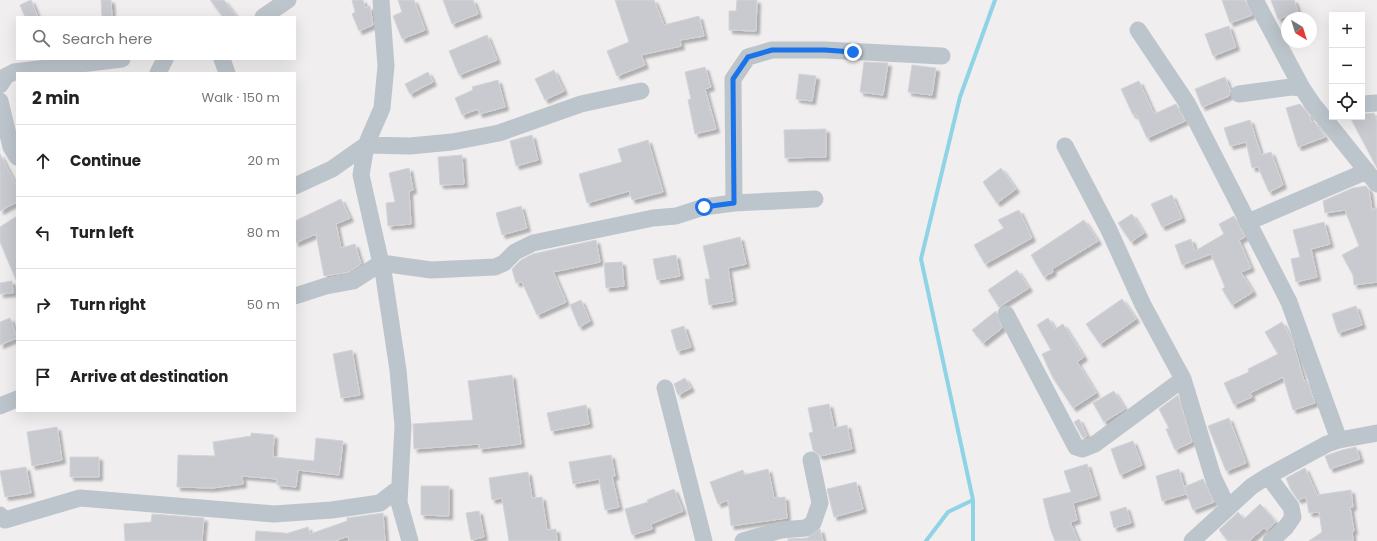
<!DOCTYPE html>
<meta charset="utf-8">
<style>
body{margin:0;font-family:Poppins,sans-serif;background:#f6f6f6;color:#222}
.controls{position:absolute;right:12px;top:12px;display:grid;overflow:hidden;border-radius:0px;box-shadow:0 4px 16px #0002}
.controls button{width:36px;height:36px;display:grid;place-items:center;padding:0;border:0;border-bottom:1px solid #e0e0e0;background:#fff;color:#222;font:20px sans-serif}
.compass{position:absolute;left:1281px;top:12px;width:36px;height:36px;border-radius:50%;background:#fff;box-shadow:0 4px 16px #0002;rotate:142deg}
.stop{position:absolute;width:12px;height:12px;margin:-9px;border:3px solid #1a73e8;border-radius:50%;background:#fff}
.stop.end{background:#1a73e8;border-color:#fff;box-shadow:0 1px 4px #0008}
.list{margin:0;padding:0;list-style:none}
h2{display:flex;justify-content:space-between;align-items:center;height:52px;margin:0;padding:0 16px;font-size:17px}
h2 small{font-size:13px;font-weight:400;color:#767676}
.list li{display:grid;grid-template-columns:26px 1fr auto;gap:12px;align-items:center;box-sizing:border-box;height:72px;padding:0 16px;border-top:1px solid #e0e0e0}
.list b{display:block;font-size:15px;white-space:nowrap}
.list em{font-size:13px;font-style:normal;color:#767676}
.icon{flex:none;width:22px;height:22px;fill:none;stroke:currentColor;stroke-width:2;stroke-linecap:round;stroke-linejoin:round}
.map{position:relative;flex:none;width:1377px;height:541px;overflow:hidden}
.search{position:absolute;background:#fff;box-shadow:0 4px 16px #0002;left:16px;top:16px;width:280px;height:44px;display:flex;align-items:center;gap:10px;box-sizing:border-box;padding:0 14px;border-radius:0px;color:#767676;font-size:15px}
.panel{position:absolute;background:#fff;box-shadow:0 4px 16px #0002;left:16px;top:72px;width:280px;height:340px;border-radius:0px}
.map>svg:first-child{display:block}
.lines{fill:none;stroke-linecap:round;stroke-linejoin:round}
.stream{stroke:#8fd4e6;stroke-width:4}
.building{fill:#c8cad0;stroke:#d2d4d9;filter:url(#shadow)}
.minor{stroke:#bdc5cc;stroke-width:17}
.route{stroke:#1a73e8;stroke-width:5}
</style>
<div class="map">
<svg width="1377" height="541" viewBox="0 0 1377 541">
<defs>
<filter id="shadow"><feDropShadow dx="3.5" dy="3.5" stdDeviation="1" flood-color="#0004"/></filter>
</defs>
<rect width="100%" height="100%" fill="#f0eeee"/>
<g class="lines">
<path class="stream" d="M926,541L948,512L973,500
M973,541V500L921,259L960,97L995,0"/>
</g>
<path class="building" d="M31,0L38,17H25L20,5Z
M101,0H111L112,17H102Z
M210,0H224L237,17H223Z
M352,0H363L365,8L370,6L373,25L359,31L352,14L355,12Z
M398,0H414L425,30L402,39L393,16L402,12Z
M443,0H473L478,14L452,24Z
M615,0H654L664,25L699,16L704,36L680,40L681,46L641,55L645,65L617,76L607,51L629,42Z
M737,0H757L756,31L729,30V11H736Z
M1222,0H1245L1252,15L1230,23Z
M1271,0H1294L1298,12L1278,19Z
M1229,26L1236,47L1213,56L1205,34Z
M487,35L497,60L459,75L449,51Z
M864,62L888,63L883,95L860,92Z
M912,65L936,68L932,95L908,92Z
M705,67L711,87L705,89L716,129L695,134L688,100L691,99L685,72Z
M554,70L564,91L545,100L535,79Z
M428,72L433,82L410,94L405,84Z
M799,74L816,76L812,101L796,99Z
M1225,77L1230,90L1229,96L1202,107L1195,89Z
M498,80L505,107L479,114L478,109L462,115L455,98L473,90L472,87Z
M1139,81L1154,114L1176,104L1185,121L1147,138L1136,114L1133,115L1121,89Z
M1300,104L1310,116L1311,122L1314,121L1325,137L1298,147L1286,108Z
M1374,113L1377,120V168L1350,117H1362V114Z
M1250,120L1261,155L1271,152L1283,185L1269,192L1258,167L1252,168L1246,142L1230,146L1224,128Z
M826,129V157L785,158L784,130Z
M532,135L538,160L516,166L510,141Z
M648,140L663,192L632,200L629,191L587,203L579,174L622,162L618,149Z
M0,154L17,187V202L0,211Z
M462,155L464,184L440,185L438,157Z
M409,168L413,190L409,191L411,224L388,226L386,203L395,202L389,173Z
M1001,168L1016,189L997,203L983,182Z
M1366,186L1369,190L1372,210L1377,208V282L1354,285L1353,275L1342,255L1359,246L1345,210L1325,213L1323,201L1353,188Z
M1172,195L1182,218L1162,227L1151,204Z
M341,199L350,218L336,224L341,248L355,244L361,264L349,272L324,276L316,234L295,243V221Z
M521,206L527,228L502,235L496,213Z
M1019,210L1032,238L985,264L974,245L1004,228L998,220Z
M1132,214L1144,233L1131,242L1118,223Z
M17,216V280H16L0,242V227Z
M1234,216L1245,237L1239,240L1251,268L1241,272L1253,292L1232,305L1222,289L1225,287L1211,254L1182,265L1175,245L1191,239L1195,251L1224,234L1219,224Z
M1084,220L1098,241L1052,269L1053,272L1044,277L1031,255Z
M1324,222L1330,244L1311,249L1317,277L1296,282L1291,259L1300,257L1293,230Z
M740,237L746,264L728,268L733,301L709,305L705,279H710L703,246Z
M596,240L600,262L553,272L566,302L537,315L522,282L516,283L512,269L521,260L533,254Z
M676,255L680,276L657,280L653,259Z
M622,262L624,286L606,288L604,263Z
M1017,270L1029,288L999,307L988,290Z
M12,281L13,293L0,294V283Z
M1122,299L1136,319L1100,344L1086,324Z
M581,300L590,321L579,327L570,305Z
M1356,306L1362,325L1338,333L1332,314Z
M996,311L1002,328L983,343L972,330Z
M10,318L17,338L0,345V322Z
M1048,318L1055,329L1063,324L1084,357L1077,362L1096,393L1073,408L1052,376L1042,354L1051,350L1037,325Z
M1282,322L1293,342L1304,381L1307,380L1315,403L1293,410L1283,377L1250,393L1252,397L1234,405L1224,383L1249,372L1248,369L1278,354L1265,332Z
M684,326L691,347L677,351L671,330Z
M352,350L360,395L341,398L333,354Z
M512,375L521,444L479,449V444L414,449L413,424L473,420L468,381Z
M685,378L691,388L678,395L674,384Z
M1114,391L1125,409L1104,422L1093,403Z
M1178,395L1192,442L1175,450L1166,429L1169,428L1159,409Z
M829,404L834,428L847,425L852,449L820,456L813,450L809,433L813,432L808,408Z
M586,405L589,424L551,431L547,413Z
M1229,418L1246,463L1226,471L1208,426Z
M1079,419L1087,436L1083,438L1074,422Z
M57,427L62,460L32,466L27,432Z
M251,433L274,435L273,457L314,461L316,438L343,441L339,475L298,470L296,487L277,485V479L242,476L243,484L212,488L177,487L178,455L215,456L213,442L251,436Z
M1133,441L1142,465L1120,475L1111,449Z
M1356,447L1360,459L1330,469L1325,456L1342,450Z
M611,455L615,476L612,477L619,507L605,510L599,479L573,484L569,462Z
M70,457H99V477H70Z
M1087,464L1097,496L1073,503L1077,520L1070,522L1078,541H1055L1050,528L1043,499L1071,492L1064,471Z
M26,467L31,493L5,497L0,471Z
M1305,468L1317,495L1351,490L1353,507H1350L1354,531H1352L1353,541H1309L1322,532L1319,512L1309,513L1306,497L1298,500L1291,490L1286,478Z
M768,469L774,498L785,497L787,518L731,526L728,500L718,504L710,482L743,470L744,475Z
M1179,469L1186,494L1162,501L1156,476Z
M528,472L532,498L542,497L547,530L556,529L557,541H509L502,498L492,500L489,478Z
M1203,479L1214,502L1193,510L1184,487Z
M856,482L863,509L834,517L827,489Z
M421,486H449V516L421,515Z
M674,489L683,511L651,524L652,529L632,535L625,509L648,502L647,500Z
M1260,504L1276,522L1267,531L1264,528L1249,541H1228L1219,530L1238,512L1244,519Z
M1126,507L1131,523L1114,528L1110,512Z
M479,511L484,537L471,540L466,513Z
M383,513L385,541H349L348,536L335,541H255L256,531L285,533V534L308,527L310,534L347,521V518Z
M152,514L204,518L202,541H125L124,524L151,522Z
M820,529L823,541H788V539L807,538Z"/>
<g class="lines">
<path class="minor" d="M381,0L386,66L382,108L366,145L361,175L384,277L398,370L403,426L399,502L410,541
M1255,0L1302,88
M263,17L288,0
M1138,30L1187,103L1289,302L1339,440
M222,59L227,73
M158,73L165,59
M0,85L6,76L14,72L122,59
M1239,94L1291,87L1302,88L1312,103L1377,184
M0,101L11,147L17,157
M1362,104L1377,103
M1065,146L1109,230L1143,305L1183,379L1213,477L1228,508
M295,186L332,169L366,145L410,146L452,142L499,133L581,104L641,91
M734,203L815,199
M1248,222L1367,171
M295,296L326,286L353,281L381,263L431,270L495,267L504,263L515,252L533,243L653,218L676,216L704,207L734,203L733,79L748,57L772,50H825L942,56
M1006,314L1076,447L1082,449L1095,444L1183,379
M665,388L704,541
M0,406L17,399
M1268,476L1291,507L1293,517L1286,527L1271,541
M0,515L5,520L80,498L274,514L332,510L380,503L399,488
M743,541L781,530L806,528L813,523L820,503L811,460
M1192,541L1252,486L1268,476L1327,444L1339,440L1377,433"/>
</g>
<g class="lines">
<path class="route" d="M704,207L734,203L733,79L748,57L772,50H825L853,52"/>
</g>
</svg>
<div class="controls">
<button>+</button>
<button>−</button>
<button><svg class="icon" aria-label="locate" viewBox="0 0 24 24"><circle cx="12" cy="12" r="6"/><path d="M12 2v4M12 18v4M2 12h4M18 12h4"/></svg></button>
</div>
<svg class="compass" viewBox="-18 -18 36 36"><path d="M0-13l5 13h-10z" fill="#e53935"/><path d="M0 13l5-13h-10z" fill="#767676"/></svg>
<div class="stop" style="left:704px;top:207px"></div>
<div class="stop end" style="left:853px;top:52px"></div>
<div class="search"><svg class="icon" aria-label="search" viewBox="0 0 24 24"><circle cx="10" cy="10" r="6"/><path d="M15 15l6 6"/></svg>Search here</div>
<section class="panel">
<h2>2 min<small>Walk · 150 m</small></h2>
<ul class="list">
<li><svg class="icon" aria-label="ahead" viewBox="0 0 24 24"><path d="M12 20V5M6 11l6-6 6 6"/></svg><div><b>Continue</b></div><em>20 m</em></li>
<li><svg class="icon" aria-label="left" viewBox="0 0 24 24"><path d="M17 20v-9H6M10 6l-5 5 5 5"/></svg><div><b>Turn left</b></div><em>80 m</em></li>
<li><svg class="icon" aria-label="right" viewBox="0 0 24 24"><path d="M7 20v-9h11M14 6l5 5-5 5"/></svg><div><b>Turn right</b></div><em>50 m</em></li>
<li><svg class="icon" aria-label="arrive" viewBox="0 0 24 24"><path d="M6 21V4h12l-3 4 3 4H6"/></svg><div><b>Arrive at destination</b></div></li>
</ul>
</section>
</div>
